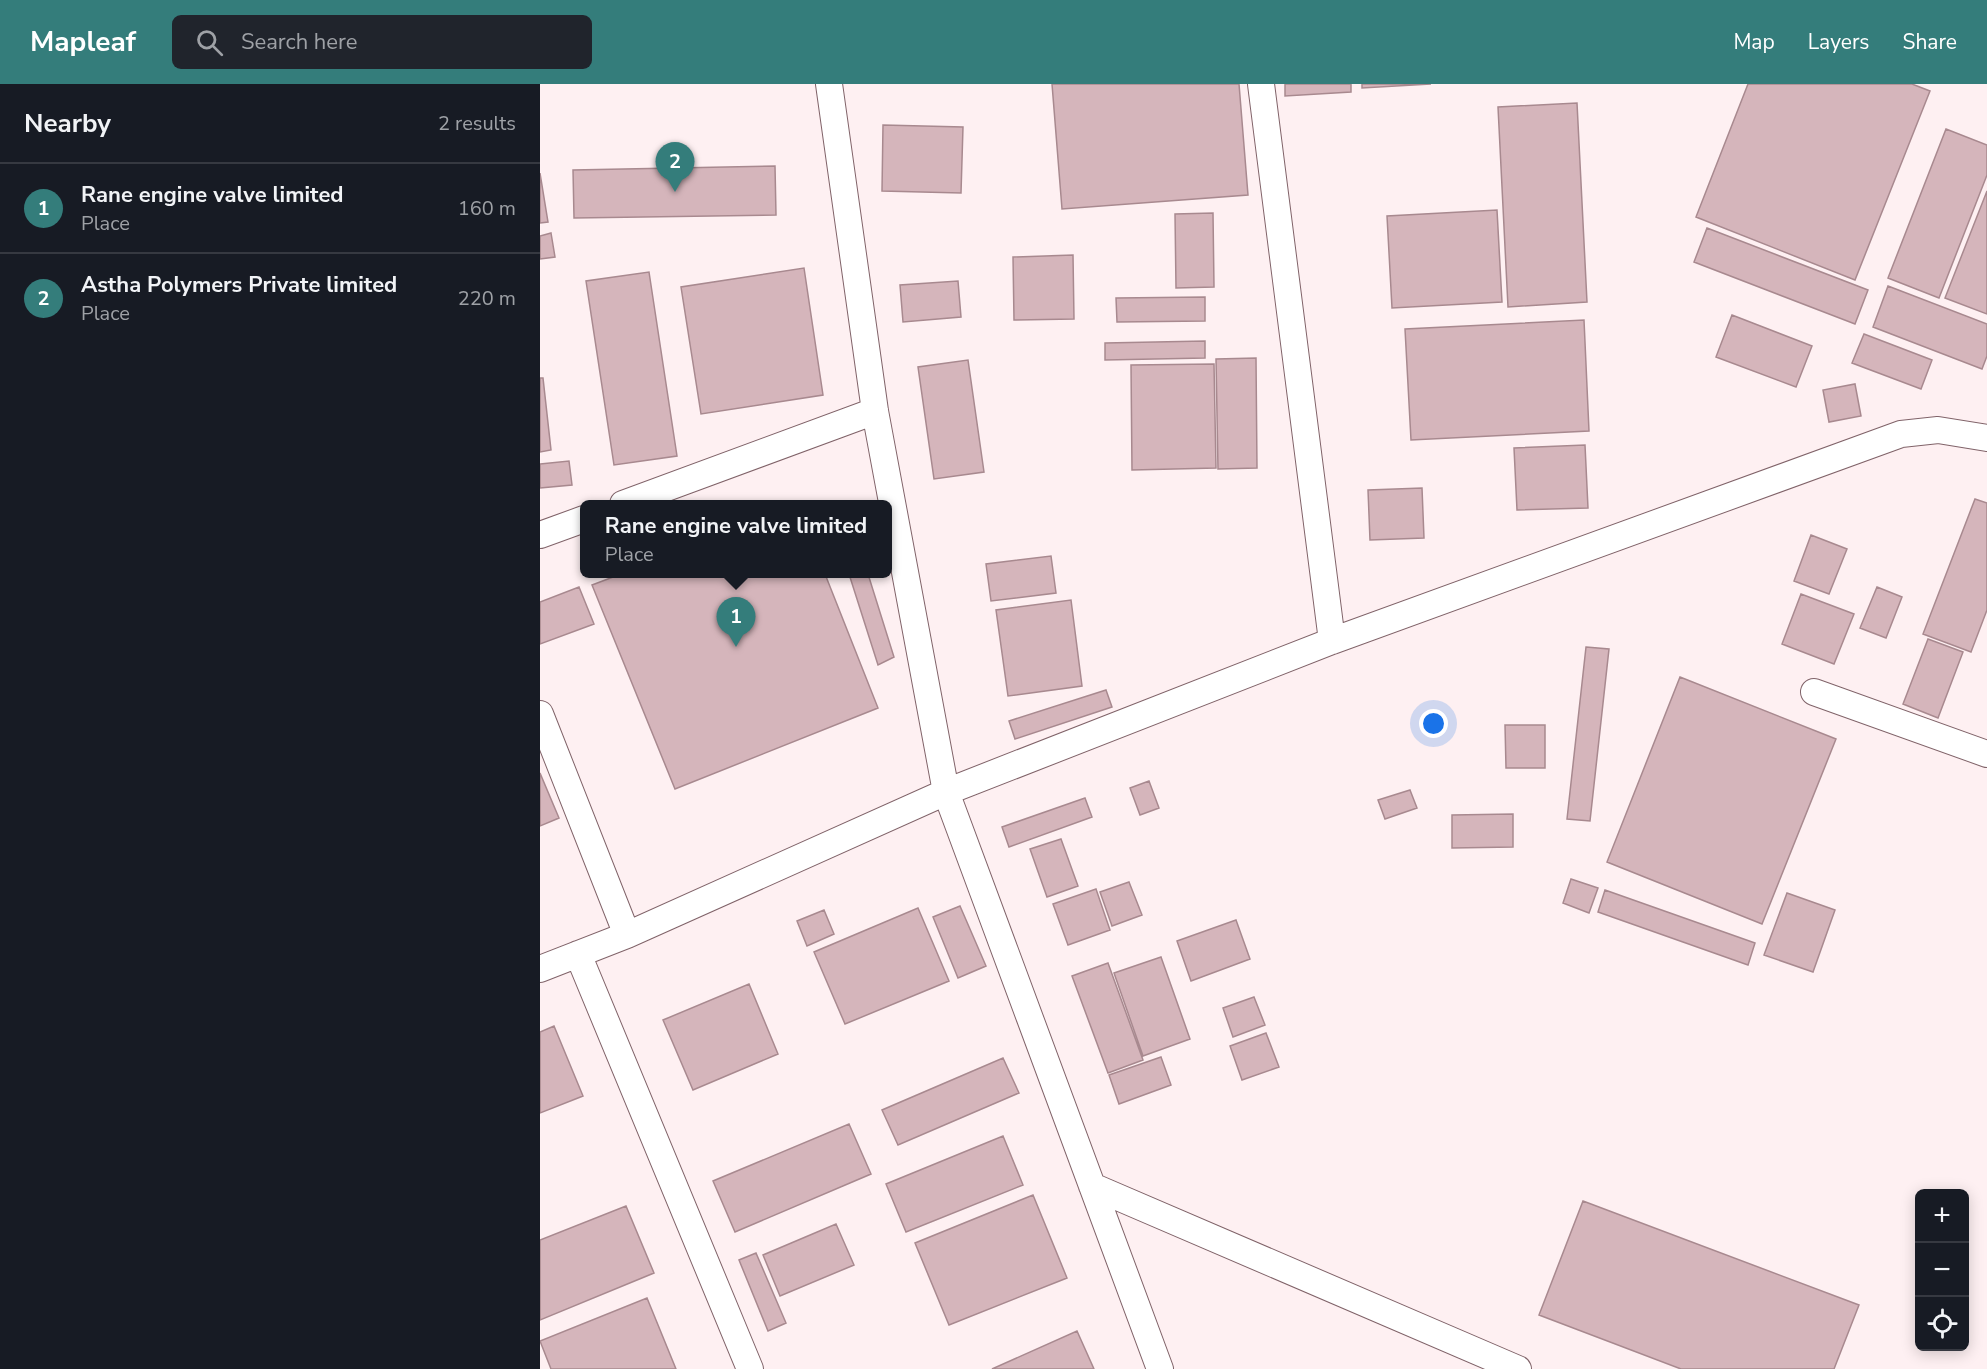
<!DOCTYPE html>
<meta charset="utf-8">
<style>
body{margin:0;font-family:"Nunito Sans",sans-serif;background:#20242c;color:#f1f3f6}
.controls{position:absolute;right:18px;bottom:18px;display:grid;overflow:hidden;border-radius:9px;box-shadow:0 3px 15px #0003}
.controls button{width:54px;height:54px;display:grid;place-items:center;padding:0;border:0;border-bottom:2px solid #363941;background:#171b24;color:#f1f3f6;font:30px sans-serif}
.you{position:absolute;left:894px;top:640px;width:21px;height:21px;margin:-15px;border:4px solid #fff;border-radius:50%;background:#1a73e8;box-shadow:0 0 0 9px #1a73e833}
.badge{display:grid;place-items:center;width:39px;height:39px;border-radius:50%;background:#347d7b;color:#fff;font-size:20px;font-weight:700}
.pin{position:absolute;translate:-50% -50px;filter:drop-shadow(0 2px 3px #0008)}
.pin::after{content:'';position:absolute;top:32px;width:21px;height:18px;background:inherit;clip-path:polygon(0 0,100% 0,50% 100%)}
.popup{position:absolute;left:40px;top:416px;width:312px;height:78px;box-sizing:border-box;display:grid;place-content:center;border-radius:9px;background:#171b24;filter:drop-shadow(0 2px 4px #0005);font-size:20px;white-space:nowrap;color:#9ea1a6}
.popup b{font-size:22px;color:#f1f3f6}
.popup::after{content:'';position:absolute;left:50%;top:100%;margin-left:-12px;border:12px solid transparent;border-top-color:#171b24}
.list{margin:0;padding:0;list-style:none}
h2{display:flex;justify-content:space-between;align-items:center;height:78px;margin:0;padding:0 24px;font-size:26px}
h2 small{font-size:20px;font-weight:400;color:#9ea1a6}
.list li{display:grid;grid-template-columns:39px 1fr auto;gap:18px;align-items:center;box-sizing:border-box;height:90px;padding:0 24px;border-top:2px solid #363941}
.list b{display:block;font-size:22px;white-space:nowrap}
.list p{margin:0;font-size:20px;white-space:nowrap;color:#9ea1a6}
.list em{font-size:20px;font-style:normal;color:#9ea1a6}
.icon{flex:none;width:33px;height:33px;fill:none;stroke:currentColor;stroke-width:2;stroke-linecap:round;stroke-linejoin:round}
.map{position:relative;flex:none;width:1447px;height:1285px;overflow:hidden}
header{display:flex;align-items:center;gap:36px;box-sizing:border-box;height:84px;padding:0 30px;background:#347d7b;color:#fff}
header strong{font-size:28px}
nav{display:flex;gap:33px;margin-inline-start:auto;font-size:21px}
.search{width:420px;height:54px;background:#20242c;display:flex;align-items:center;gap:15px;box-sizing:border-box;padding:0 21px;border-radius:9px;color:#9ea1a6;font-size:22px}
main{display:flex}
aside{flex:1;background:#171b24}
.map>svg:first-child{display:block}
.building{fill:#d5b5bb;stroke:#a8898f;stroke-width:1.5}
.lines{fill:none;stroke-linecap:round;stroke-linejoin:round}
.minor-casing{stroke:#806369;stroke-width:28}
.minor{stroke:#fff;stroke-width:26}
</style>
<header>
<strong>Mapleaf</strong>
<div class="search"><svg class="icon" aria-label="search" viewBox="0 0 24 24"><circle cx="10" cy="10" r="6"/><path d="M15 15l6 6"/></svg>Search here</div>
<nav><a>Map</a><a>Layers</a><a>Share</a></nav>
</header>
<main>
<aside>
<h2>Nearby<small>2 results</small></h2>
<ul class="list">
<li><span class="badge">1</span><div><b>Rane engine valve limited</b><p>Place</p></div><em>160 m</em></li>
<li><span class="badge">2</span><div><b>Astha Polymers Private limited</b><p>Place</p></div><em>220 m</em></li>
</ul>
</aside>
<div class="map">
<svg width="1447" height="1285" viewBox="0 0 1447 1285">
<rect width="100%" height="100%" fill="#fef0f2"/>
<path class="building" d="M512,0H699L708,111L522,125Z
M745,0H811V8L745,12Z
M822,0H891L822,4Z
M1208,0H1372L1390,7L1315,196L1156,133Z
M1037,19L1047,218L968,223L958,23Z
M343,41L423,43L421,109L342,107Z
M1406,45L1447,61V91L1399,214L1348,194Z
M235,82L236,131L34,134L33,86Z
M0,89L8,138L0,139Z
M1447,107V230L1405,214Z
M957,126L962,218L852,224L847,132Z
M673,129L674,203L636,204L635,130Z
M1167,144L1328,206L1315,240L1154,178Z
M11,149L15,173L0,175V152Z
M533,171L534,235L474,236L473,173Z
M264,184L283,311L161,330L141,203Z
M109,188L137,372L74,381L46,197Z
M418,197L421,233L363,238L360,201Z
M1348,202L1447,240V272L1442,285L1333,243Z
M665,213V237L577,238L576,214Z
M1192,231L1272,262L1256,303L1176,273Z
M1044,236L1049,347L871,356L865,245Z
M1324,250L1392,276L1381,305L1312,279Z
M665,257V274L565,276V259Z
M716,274L717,384L678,385L676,275Z
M428,276L444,388L394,395L378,283Z
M674,280L676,384L592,386L591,281Z
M0,294H3L11,366L0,368Z
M1315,300L1321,332L1289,338L1283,306Z
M1045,361L1048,424L977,426L974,364Z
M29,377L32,401L0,404V380Z
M882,404L884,454L830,456L828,406Z
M1435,415L1447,419V526L1431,568L1383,550Z
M1271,451L1307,465L1289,510L1254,497Z
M511,472L516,509L451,517L446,480Z
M81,490H285L338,624L135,705L52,501Z
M309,490H328L354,573L338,581Z
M39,503L54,540L0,560V518Z
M1337,503L1362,513L1346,554L1320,544Z
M1261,510L1314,530L1294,580L1242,560Z
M531,516L542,602L468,612L456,526Z
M1388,555L1423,568L1398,634L1363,620Z
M1046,563L1069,565L1050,737L1027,735Z
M1140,593L1296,655L1222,840L1067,778Z
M566,606L572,623L475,655L469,637Z
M965,641H1005V684H966Z
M0,689L19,734L0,742Z
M609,697L619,724L600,731L590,704Z
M870,706L877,724L845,735L838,716Z
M545,714L552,733L469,763L462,743Z
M973,730V763L912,764V731Z
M521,755L538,802L507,813L490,765Z
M1031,795L1058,804L1049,829L1023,819Z
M589,798L602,831L572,842L560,808Z
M556,805L570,846L528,861L513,820Z
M1065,806L1215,859L1208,881L1058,828Z
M1247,809L1295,826L1273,888L1224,871Z
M420,822L446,882L418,894L393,833Z
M378,824L409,897L305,940L274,868Z
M284,826L294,850L267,862L257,837Z
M696,836L710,875L651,897L637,857Z
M621,873L650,955L603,972L574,889Z
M568,879L603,976L568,989L532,892Z
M209,900L238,970L153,1006L123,936Z
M714,913L725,941L693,953L683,924Z
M14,942L43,1012L0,1029V948Z
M726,949L739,983L702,996L690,962Z
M621,973L631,1001L579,1020L569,991Z
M463,974L479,1009L358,1061L342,1026Z
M309,1040L331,1090L195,1148L173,1097Z
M463,1052L483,1101L366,1148L346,1100Z
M493,1111L527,1194L409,1241L375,1159Z
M1043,1117L1319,1221L1294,1285H1141L999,1231Z
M86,1122L114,1189L0,1236V1156Z
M296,1140L314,1181L240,1212L223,1171Z
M216,1169L246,1239L228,1247L199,1176Z
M107,1214L136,1285H11L0,1257Z
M537,1247L554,1285H452Z"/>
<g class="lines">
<defs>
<path id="minor" d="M289,0L335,327L406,708L620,1285
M721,0L792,557
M83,420L335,327
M0,451L44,435
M1274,608L1447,670
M0,630L87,851
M38,870L210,1285
M0,885L87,851L406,708L792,557L1361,350L1398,346L1447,354
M552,1102L978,1285"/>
</defs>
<use href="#minor" class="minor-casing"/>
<use href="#minor" class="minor"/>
</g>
</svg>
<div class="controls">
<button>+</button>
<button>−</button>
<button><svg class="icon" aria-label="locate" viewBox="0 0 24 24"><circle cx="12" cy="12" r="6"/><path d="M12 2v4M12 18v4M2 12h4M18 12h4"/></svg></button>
</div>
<div class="you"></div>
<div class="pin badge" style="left:196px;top:563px">1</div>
<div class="popup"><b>Rane engine valve limited</b>Place</div>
<div class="pin badge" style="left:135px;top:108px">2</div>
</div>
</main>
